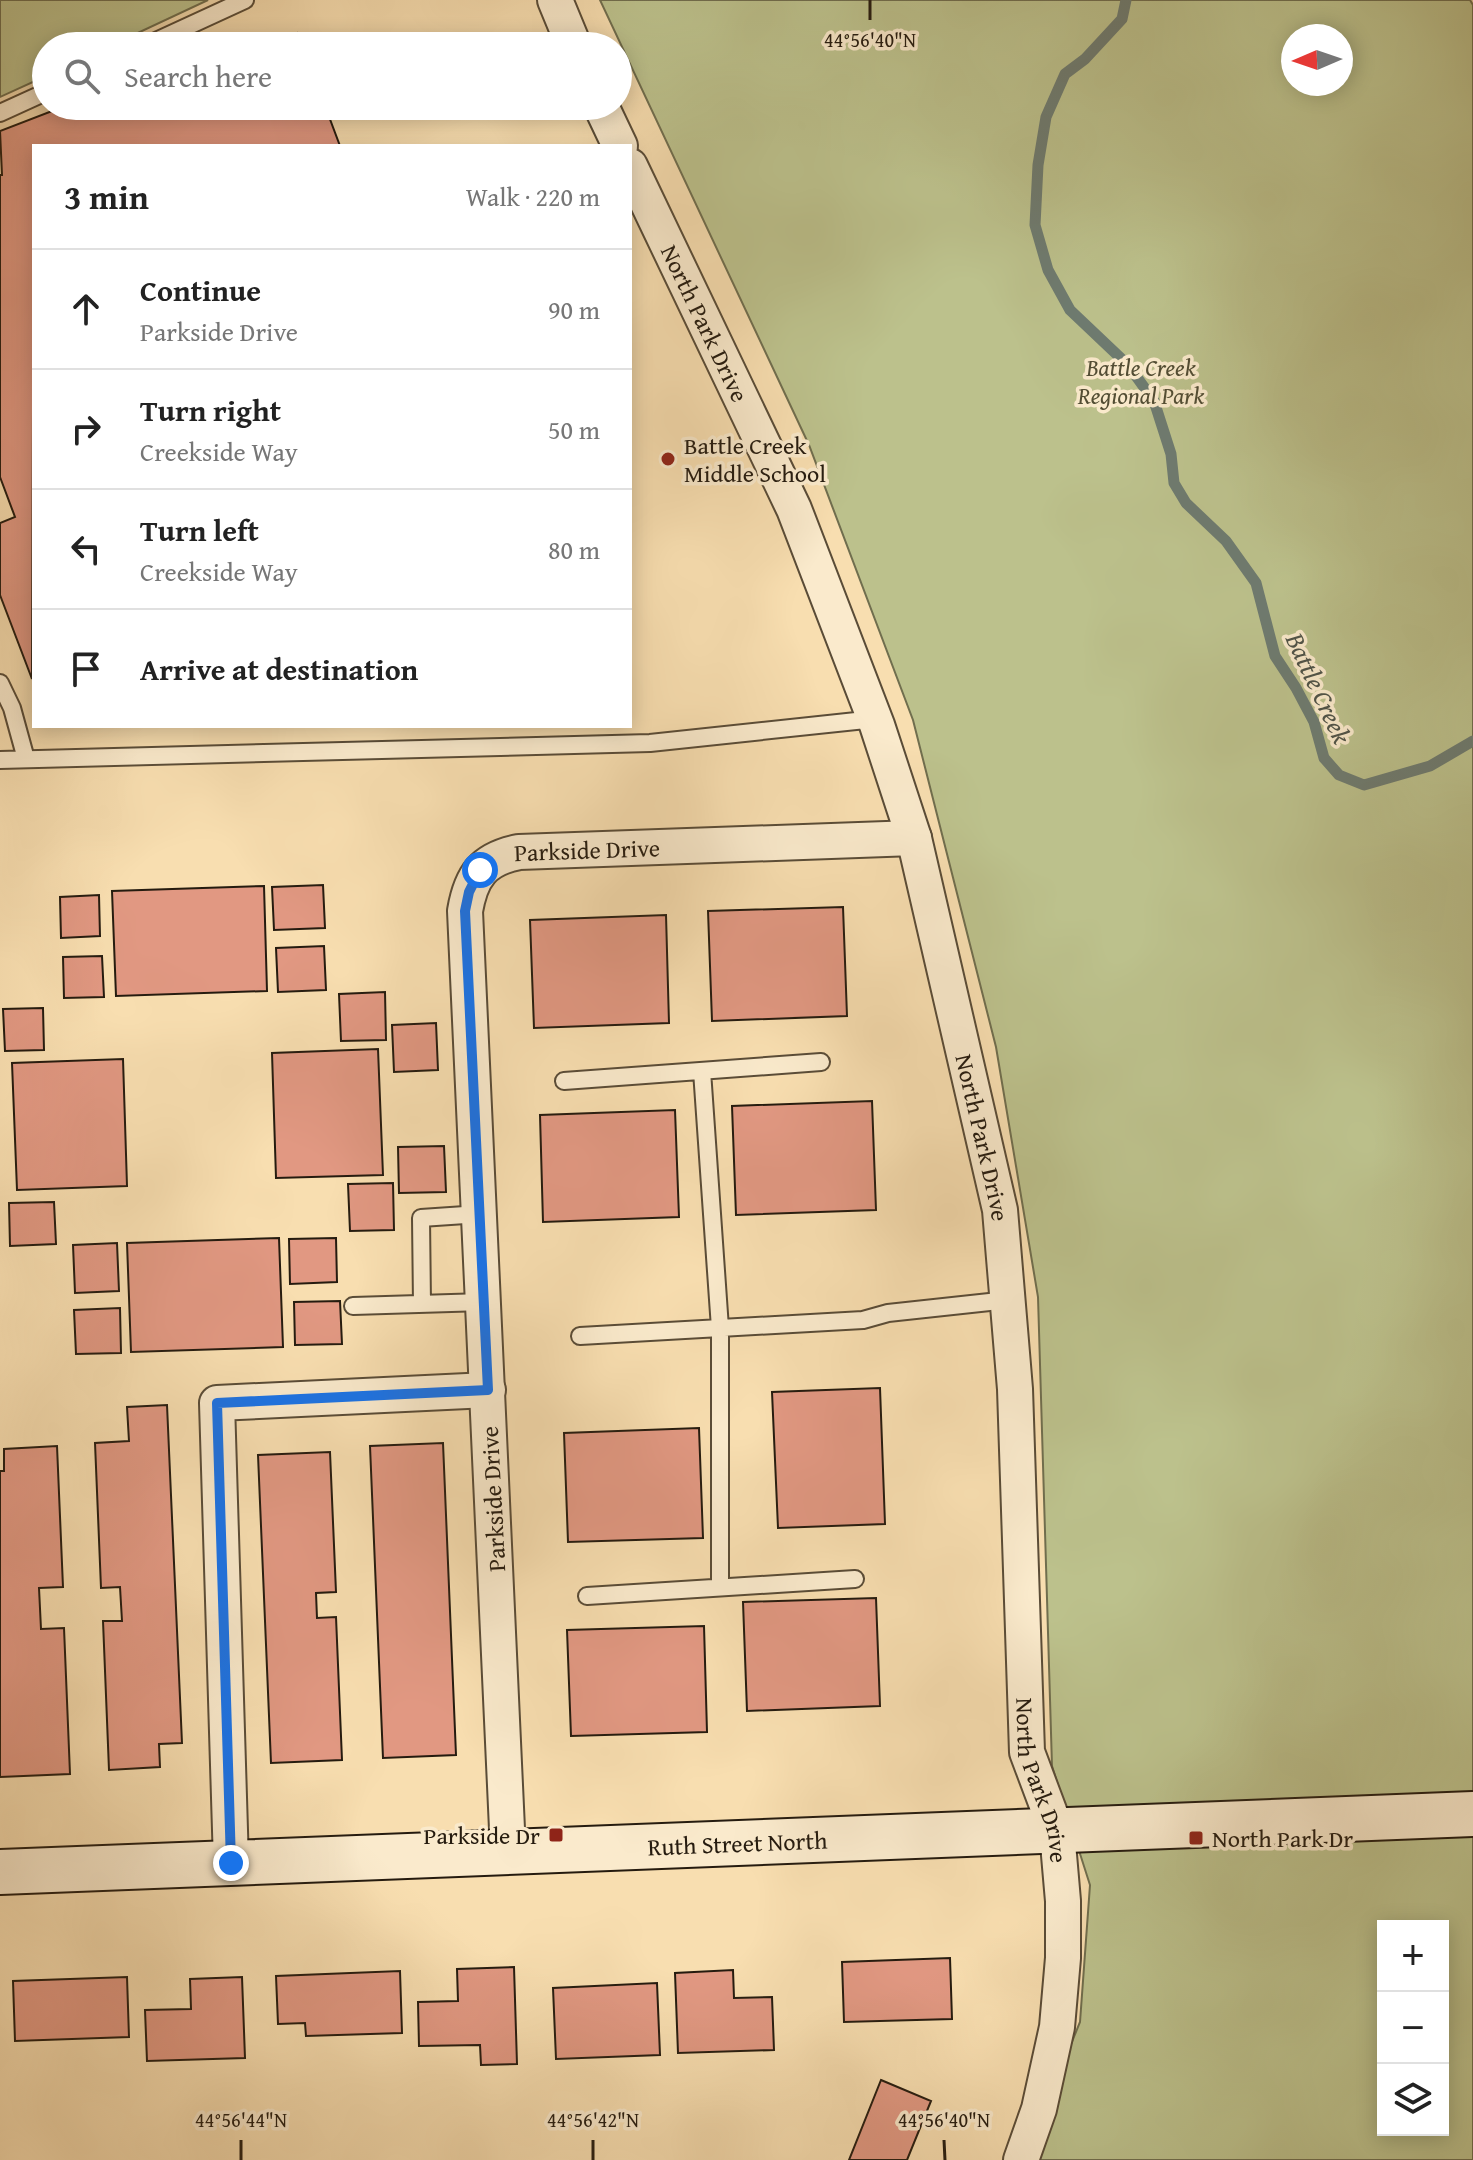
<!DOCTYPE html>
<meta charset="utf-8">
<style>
body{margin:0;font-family:"Gentium Book Plus",serif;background:#f2f2f2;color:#222}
.controls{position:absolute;right:24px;bottom:24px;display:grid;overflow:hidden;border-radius:0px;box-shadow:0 4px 20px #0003}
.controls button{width:72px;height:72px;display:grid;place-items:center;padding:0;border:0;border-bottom:2px solid #e0e0e0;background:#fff;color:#222;font:40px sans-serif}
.compass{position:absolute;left:1281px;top:24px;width:72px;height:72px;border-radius:50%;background:#fff;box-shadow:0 4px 20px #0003;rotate:268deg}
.stop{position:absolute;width:24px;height:24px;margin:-18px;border:6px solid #1a73e8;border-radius:50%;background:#fff}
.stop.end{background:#1a73e8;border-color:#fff;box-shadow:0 2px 8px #0008}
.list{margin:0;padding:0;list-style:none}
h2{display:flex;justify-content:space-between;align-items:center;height:104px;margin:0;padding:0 32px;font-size:34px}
h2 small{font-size:26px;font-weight:400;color:#767676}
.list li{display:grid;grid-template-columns:52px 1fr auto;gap:24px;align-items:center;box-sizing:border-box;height:120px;padding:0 32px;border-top:2px solid #e0e0e0}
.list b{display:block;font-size:30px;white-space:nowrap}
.list p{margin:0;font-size:26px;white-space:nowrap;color:#767676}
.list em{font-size:26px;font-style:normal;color:#767676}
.icon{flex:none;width:44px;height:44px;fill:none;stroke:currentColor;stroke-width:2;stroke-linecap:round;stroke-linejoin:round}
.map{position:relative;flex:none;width:1473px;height:2160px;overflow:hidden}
.search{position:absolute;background:#fff;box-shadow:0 4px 20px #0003;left:32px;top:32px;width:600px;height:88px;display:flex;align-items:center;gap:20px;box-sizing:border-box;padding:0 28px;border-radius:44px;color:#767676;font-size:30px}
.panel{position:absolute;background:#fff;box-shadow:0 4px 20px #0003;left:32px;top:144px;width:600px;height:584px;border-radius:0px}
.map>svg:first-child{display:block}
.green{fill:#bcc18c;stroke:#706e4e;stroke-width:2;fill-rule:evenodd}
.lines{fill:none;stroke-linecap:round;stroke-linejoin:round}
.stream{stroke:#6e7b70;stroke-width:11}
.building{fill:#e19882;stroke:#251b0f;stroke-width:2}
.lane-casing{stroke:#5a4c37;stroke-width:20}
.street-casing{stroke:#5a4c37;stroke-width:38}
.secondary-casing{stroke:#251b0f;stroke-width:48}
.lane{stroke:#faeacc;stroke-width:16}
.street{stroke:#faeacc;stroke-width:34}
.secondary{stroke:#faeacc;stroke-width:44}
.route{stroke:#1a73e8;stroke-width:10}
.ticks{fill:none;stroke:#251b0f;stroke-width:3}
.poi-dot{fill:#8f2418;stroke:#faeacc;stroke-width:3}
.labels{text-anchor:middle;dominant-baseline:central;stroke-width:7;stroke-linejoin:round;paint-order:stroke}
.street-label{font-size:24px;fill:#251b0f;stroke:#faeacc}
.park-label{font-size:24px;font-style:italic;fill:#524d34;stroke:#faeacc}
.poi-label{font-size:24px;fill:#251b0f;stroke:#faeacc;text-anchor:start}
.water-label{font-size:26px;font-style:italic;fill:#4f5348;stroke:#faeacc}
.ticks-label{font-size:20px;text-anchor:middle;fill:#251b0f;stroke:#faeacc;stroke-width:7;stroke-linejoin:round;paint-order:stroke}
</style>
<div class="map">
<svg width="1473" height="2160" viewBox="0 0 1473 2160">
<rect width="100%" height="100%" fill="#f8deb0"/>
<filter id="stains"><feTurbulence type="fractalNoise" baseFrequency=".0025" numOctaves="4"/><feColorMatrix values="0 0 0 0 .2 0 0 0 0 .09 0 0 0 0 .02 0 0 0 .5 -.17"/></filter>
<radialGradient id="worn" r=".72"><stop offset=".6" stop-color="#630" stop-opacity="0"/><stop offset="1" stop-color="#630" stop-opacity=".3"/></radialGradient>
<path class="green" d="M0,0H208L110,46H46V76L0,97Z
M600,0H1470L1473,5V2160H1024L1080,2022L1090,1885L1052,1766L1038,1297L996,1047L913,720L809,445ZM1293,36H1341V84H1293ZM1383,1926H1443V2130H1383Z"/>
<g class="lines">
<path class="stream" d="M1126,0L1122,19L1085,59L1065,74L1046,117L1038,165L1035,225L1048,270L1070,310L1128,365L1154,401L1171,454L1174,483L1186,503L1226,541L1256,583L1275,656L1296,688L1314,722L1324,758L1339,775L1364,785L1430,766L1473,741"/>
</g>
<path class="building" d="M297,33L302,46H262Z
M65,106H325L340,146H34L32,679L0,595V523L15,517L0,477V175H2L0,131Z
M323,885L325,928L274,930L272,887Z
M264,886L267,991L116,996L112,891Z
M99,895L100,936L61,938L60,897Z
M843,907L847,1016L712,1021L708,911Z
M666,915L669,1023L534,1028L530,920Z
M324,946L326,990L278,992L276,948Z
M102,956L104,997L64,998L63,957Z
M385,992L386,1040L341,1041L339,994Z
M43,1008L44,1050L5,1051L3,1009Z
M436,1023L438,1070L394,1072L392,1025Z
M378,1049L383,1175L276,1178L272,1053Z
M123,1059L127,1186L17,1190L12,1063Z
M872,1101L876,1210L736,1215L732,1106Z
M675,1110L679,1217L543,1222L540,1115Z
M444,1146L446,1192L399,1193L398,1147Z
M393,1183L394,1230L350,1231L348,1184Z
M54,1202L56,1244L10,1246L9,1203Z
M279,1238L283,1347L131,1352L127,1243Z
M336,1238L337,1282L290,1284L289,1239Z
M117,1243L119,1291L75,1293L73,1245Z
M340,1301L342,1344L295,1345L294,1302Z
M120,1308L121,1353L76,1354L74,1310Z
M880,1388L885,1524L778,1528L772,1392Z
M167,1405L182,1743L159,1744L160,1767L109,1770L103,1621H122L120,1587L101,1588L95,1443L129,1441L127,1407Z
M699,1428L703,1538L568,1542L564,1433Z
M443,1443L456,1755L383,1758L370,1446Z
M57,1446L63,1587L39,1588L41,1629L64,1628L70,1774L0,1777V1471H4V1449Z
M330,1452L336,1592L316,1593L317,1618L336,1617L342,1760L271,1763L258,1455Z
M876,1598L880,1706L747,1711L743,1602Z
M704,1626L707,1732L571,1736L567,1630Z
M950,1958L952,2019L844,2022L842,1962Z
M514,1967L517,2064L481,2065L480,2045L419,2046L418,2002L458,2001L457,1969Z
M733,1970L734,1998L772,1997L774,2050L678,2053L675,1973Z
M400,1971L402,2033L306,2036L305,2023L278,2024L276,1976Z
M127,1977L129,2037L15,2041L13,1981Z
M242,1977L245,2058L147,2061L145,2010L191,2009L190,1979Z
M657,1983L660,2055L556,2059L553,1988Z
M881,2080L931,2101L907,2160H849Z"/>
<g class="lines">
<defs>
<path id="lane" d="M145,46L245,0
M0,113L46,92
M0,683L12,708L26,759
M0,760L650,743L875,719
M702,1071L720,1328V1587
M564,1081L821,1062
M422,1304L421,1218L480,1214
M353,1306L484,1302
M580,1336L863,1320L888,1313L1008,1300
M587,1596L855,1579"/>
<g id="street">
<path d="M555,0L574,46"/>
<path d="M601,106L620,146"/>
<path id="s1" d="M630,166L794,509L877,725L914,838L1000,1210L1015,1389L1027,1752L1057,1832L1063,1901V1958L1057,2027L1039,2109L1021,2160"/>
<path id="s2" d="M508,1851L465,911C471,876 483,859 519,852L914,838"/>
<path d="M231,1863L217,1403L488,1390"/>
</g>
<g id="secondary">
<path id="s3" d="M0,1872L1473,1814"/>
</g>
</defs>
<use href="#lane" class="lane-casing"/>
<use href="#street" class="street-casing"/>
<use href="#secondary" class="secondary-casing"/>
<use href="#lane" class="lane"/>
<use href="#street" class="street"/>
<use href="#secondary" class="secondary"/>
</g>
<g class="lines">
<path class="route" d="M231,1863L217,1403L488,1390L465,911L469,892L480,870"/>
</g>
<path class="ticks" d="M870,0V20M241,2140V2160M593,2140V2160M944,2140L945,2160"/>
<g class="poi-dot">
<circle cx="668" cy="459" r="8"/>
<rect x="548" y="1827" width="16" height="16" rx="4"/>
<rect x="1188" y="1830" width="16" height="16" rx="4"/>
</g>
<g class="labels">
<g class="street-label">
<text stroke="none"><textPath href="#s1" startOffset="174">North Park Drive</textPath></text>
<text stroke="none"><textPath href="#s2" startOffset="1096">Parkside Drive</textPath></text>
<text stroke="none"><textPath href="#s1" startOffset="1038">North Park Drive</textPath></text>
<text transform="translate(493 1499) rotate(-93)">Parkside Drive</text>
<text stroke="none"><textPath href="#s1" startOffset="1686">North Park Drive</textPath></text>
<text stroke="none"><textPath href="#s3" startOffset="738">Ruth Street North</textPath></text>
</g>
<g class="park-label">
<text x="1141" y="367">Battle Creek<tspan x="1141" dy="28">Regional Park</tspan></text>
</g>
<g class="poi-label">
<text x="684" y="445">Battle Creek<tspan x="684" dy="28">Middle School</tspan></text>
<text x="540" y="1835" text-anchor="end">Parkside Dr</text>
<text x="1212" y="1838">North Park Dr</text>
</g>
<g class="water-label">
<text transform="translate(1319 688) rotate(65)">Battle Creek</text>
</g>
</g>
<g class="ticks-label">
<text x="870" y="47">44°56'40"N</text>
<text x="241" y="2127">44°56'44"N</text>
<text x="593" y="2127">44°56'42"N</text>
<text x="944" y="2127">44°56'40"N</text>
</g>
<rect width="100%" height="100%" filter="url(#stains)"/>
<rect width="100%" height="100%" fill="url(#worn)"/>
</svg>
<div class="controls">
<button>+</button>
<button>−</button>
<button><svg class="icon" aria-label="layers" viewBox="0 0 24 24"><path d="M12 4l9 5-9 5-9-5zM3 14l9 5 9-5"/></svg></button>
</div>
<svg class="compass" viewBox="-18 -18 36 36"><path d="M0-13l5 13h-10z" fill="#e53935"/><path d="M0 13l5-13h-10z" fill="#767676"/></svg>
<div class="stop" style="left:480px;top:870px"></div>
<div class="stop end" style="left:231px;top:1863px"></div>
<div class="search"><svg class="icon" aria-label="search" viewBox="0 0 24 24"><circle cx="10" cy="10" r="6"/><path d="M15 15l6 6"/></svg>Search here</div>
<section class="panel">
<h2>3 min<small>Walk · 220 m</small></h2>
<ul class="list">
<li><svg class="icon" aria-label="ahead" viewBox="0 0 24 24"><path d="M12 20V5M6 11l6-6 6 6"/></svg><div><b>Continue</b><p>Parkside Drive</p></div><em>90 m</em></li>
<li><svg class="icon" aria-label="right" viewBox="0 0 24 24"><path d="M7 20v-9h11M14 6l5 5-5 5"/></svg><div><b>Turn right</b><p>Creekside Way</p></div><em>50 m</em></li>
<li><svg class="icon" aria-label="left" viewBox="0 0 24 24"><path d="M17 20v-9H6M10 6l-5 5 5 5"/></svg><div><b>Turn left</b><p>Creekside Way</p></div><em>80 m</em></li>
<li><svg class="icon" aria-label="arrive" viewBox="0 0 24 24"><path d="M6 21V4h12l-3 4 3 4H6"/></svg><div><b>Arrive at destination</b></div></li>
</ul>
</section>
</div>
